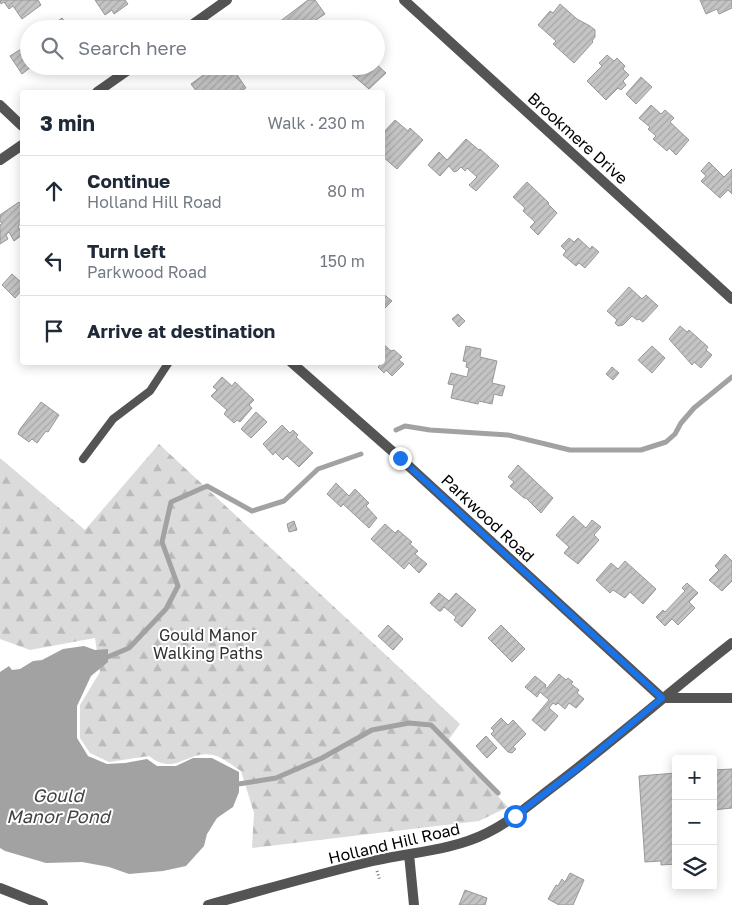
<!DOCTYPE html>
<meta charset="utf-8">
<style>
body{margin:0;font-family:"Golos Text",sans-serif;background:#f6f6f7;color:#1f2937}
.controls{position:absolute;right:15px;bottom:15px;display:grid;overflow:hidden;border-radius:5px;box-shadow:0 2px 12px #0003}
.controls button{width:45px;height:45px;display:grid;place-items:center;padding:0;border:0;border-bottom:1px solid #e0e1e3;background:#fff;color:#1f2937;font:25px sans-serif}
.stop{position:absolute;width:15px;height:15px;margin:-11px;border:4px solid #1a73e8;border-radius:50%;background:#fff}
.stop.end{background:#1a73e8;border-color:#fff;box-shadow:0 1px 5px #0008}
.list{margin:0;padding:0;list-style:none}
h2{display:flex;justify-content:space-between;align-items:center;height:65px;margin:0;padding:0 20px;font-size:21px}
h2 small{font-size:16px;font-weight:400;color:#747a83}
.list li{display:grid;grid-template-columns:32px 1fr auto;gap:15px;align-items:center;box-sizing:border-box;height:70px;padding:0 20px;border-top:1px solid #e0e1e3}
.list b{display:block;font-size:19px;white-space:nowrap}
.list p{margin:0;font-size:16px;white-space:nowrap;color:#747a83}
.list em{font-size:16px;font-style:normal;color:#747a83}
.icon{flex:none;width:28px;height:28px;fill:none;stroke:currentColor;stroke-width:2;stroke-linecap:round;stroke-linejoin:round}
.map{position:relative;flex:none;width:732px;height:905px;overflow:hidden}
.search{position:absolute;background:#fff;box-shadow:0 2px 12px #0003;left:20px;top:20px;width:365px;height:55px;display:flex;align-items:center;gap:12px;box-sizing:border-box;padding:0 18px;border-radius:28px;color:#747a83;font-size:19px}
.panel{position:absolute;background:#fff;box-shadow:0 2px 12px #0003;left:20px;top:90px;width:365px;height:275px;border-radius:5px}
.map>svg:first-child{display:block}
.forest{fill:url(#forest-firs)}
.water{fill:#a2a2a2}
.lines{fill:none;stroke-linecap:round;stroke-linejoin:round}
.stream{stroke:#a2a2a2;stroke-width:5}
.building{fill:url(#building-hatch);stroke:#989898}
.path{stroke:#767676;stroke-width:3;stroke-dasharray:1 2.5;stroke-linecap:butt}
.service{stroke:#545454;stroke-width:8}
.minor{stroke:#545454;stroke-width:10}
.route{stroke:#1a73e8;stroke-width:6}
.labels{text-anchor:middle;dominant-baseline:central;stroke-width:4;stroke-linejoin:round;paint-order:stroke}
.street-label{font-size:16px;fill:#000;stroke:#fff}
.park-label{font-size:16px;fill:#323232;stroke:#fff}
.water-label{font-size:18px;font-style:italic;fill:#434343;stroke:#fff}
</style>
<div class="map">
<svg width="732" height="905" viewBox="0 0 732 905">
<defs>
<pattern id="forest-firs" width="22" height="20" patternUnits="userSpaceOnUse" patternTransform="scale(1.25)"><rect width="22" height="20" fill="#dbdbdb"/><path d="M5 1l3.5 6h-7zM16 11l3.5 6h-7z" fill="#bababa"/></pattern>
<pattern id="building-hatch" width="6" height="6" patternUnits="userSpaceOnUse" patternTransform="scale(1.25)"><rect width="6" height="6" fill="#c4c4c4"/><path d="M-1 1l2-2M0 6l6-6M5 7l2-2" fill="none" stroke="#a7a7a7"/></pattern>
</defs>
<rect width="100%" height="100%" fill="#fff"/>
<path class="forest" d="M159,444L460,724L447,742L508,807L479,821L252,848L254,813L241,771C233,766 222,757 213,755C187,750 175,777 149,756L109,762L90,753L80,738V705L100,672L95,638L30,650L0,639V458L85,530Z"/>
<path class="water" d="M84,646L95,650L108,649V662L91,676L77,706V738L88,756L107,764L125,763L147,759L157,766H176L193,758H212L239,772V792L233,807L217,818L207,834L204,846L186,866L163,871L129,874L109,867L82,862L46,863L5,851L0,848V672L9,666L12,670L20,669L33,661L42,660L63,649Z"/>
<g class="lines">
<path class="stream" d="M396,430L405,426L430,430L508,435L570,450H641L666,442L675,434L681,423L694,408L732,377
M103,659L129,648L166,609L178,586L162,542L171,502L207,486L252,511L284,501L318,469L361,454
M232,785L276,778L322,758L372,730L409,723L431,725L498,793"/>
</g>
<path class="building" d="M0,0H38L41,5L22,19L13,6L9,9L4,2L1,4Z
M95,0H125L128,4L114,14L112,10L105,15Z
M308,0H315L325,14L302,29H270Z
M700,0H732V8L719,14L717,9L706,14Z
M560,4L577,19L590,26L595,30V37L592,41L593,42L574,63L553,44L556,41L538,25L550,11L553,13Z
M62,18L70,29H47Z
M29,44V66H32L22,74L10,56Z
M607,55L614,61L617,58L625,66L623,69L629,75L623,81L626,85L621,90L618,88L606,100L587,81L602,66L599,63Z
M376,64L386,73L369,89L342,66H376Z
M216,66H231L246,88L239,92H197L191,84Z
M641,77L652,87L636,104L626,94Z
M651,105L661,114L665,110L674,118L670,122L689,140L676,155L669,148L667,151L653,139L656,136L648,129L650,127L639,118Z
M395,120L408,131L410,128L423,140L397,169L382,156V134Z
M466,139L479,150L480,149L499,166L476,191L469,185L477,177L467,168L465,171L461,167L457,171L454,172L449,166L440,176L428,165L439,152L447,160Z
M709,162L724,177L732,169V194L728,190L720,198L701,181L706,176L701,171Z
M527,182L549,203L548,204L557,213L538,235L530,227L535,222L523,211L525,208L513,197Z
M19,202L21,205L22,204V223L18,226L22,235L14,241L9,232L6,235L8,239L0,244V225L2,224L0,221V215Z
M569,238L574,242L578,238L590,249L592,246L599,252L585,268L579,263L576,266L563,255L566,251L561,246Z
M12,274L22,283V290L15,298L2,285Z
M629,287L642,299L646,295L658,306L643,322L639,319L637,320L632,316L623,325L618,326L615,323L617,320L607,311Z
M382,293L392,301L382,311Z
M458,314L465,321L459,327L452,319Z
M680,326L687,332L689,330L708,347L706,350L712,355L701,368L694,362L692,365L669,339Z
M382,343L391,351L394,350L402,357L399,360L404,364L392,376L386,370L384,373L378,367L380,365L378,362H382Z
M466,346L481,349L480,357L497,361L492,383L505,386L502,396L494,394L492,404L479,401L478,404L451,398L454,385L448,384L451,373L467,377L469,368L466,367L467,362L463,361Z
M652,346L665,358L652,373L638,360Z
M612,367L619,373L613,380L606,374Z
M222,377L232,386L235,382L254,400L249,405L252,408L240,422L237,420L234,423L224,414L227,410L211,396L217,390L213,387Z
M41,402L59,415L48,432L46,431L37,443L32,439L29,442L18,434L20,429Z
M256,412L267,422L251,438L241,429Z
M282,425L290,433L293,430L298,435L296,437L313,453L299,467L287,456L283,460L275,452L273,455L263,444Z
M518,465L553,498L541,513L526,498H524L510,486L514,482L508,477Z
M336,483L349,496L355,489L369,503L366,506L377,518L369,528L343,504L341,507L327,494Z
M573,516L586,528L592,520L601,527L594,535L599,540L578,564L564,553L569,547L556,535Z
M294,521L297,530L289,532L287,524Z
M385,524L395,533L398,530L412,542L410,544L418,551L415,554L427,564L419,573L409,563L404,569L371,539Z
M725,554L732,561V581L722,591L709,580L719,570L715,566Z
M625,561L656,589L643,604L630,592L625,598L613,590L610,593L596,580L611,563L618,569Z
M687,583L698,593L689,602L695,608L678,625L672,619L665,626L656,617L663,610L665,612L685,591L682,588Z
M439,593L449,601L456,593L476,610L462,627L454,620L456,617L444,607L441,611H439L430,603Z
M388,625L403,639L393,650L378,636Z
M501,625L525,649L512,662L488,638Z
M559,674L566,680L568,678L573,682L571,684L579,690L577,693L584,699L576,708L569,703L565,709L558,703L556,705L553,703L549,708L558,716L545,731L532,720L549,700L540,692L537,697L525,687L535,676L546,685L545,688H547Z
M501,718L508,725L513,720L526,734L513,747L516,749L512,753L508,752L491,734L494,731L491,728Z
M486,736L497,748L487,758L476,746Z
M732,769V808L713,810V770Z
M676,773V864L661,865V861L645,862L639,776Z
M570,873L584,880L573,905H559L548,899L556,885L558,886L562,879L565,882Z
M465,890L487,898L485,905H459Z"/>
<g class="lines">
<path class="path" d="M377,871L380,881"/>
<path class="service" d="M83,459L113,419L150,391L169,362"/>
<path class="minor" d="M404,0L732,299
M186,29L227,0
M97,92L134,66
M0,105L22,126
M0,160L22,145
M291,362L400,458L662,698
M662,698H732
M409,854L414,905
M0,888L43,905
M208,905C263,890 318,874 373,861C411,852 451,851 487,833C512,821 535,800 558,783C617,738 673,689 732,643"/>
</g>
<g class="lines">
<path class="route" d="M400,458L662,698L582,765L515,816"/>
</g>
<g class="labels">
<g class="street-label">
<text transform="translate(578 138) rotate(42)">Brookmere Drive</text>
<text transform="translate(488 518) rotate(43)">Parkwood Road</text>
<text transform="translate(394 843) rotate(-13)">Holland Hill Road</text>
</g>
<g class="park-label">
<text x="208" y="635">Gould Manor<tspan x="208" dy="18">Walking Paths</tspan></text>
</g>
<g class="water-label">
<text x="58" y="795">Gould<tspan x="58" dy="21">Manor Pond</tspan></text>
</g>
</g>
</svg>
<div class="controls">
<button>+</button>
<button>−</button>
<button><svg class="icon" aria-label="layers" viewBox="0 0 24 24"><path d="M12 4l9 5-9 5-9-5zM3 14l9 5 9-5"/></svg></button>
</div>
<div class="stop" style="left:515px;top:816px"></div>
<div class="stop end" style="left:400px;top:458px"></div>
<div class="search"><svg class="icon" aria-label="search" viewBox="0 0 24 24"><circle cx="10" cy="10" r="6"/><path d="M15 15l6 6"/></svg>Search here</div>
<section class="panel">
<h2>3 min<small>Walk · 230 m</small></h2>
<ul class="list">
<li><svg class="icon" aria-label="ahead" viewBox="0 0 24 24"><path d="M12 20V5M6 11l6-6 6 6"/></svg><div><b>Continue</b><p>Holland Hill Road</p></div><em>80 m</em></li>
<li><svg class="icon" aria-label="left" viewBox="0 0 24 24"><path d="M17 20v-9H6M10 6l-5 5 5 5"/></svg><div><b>Turn left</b><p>Parkwood Road</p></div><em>150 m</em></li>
<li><svg class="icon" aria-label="arrive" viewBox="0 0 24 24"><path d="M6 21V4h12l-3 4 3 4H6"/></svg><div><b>Arrive at destination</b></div></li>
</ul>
</section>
</div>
